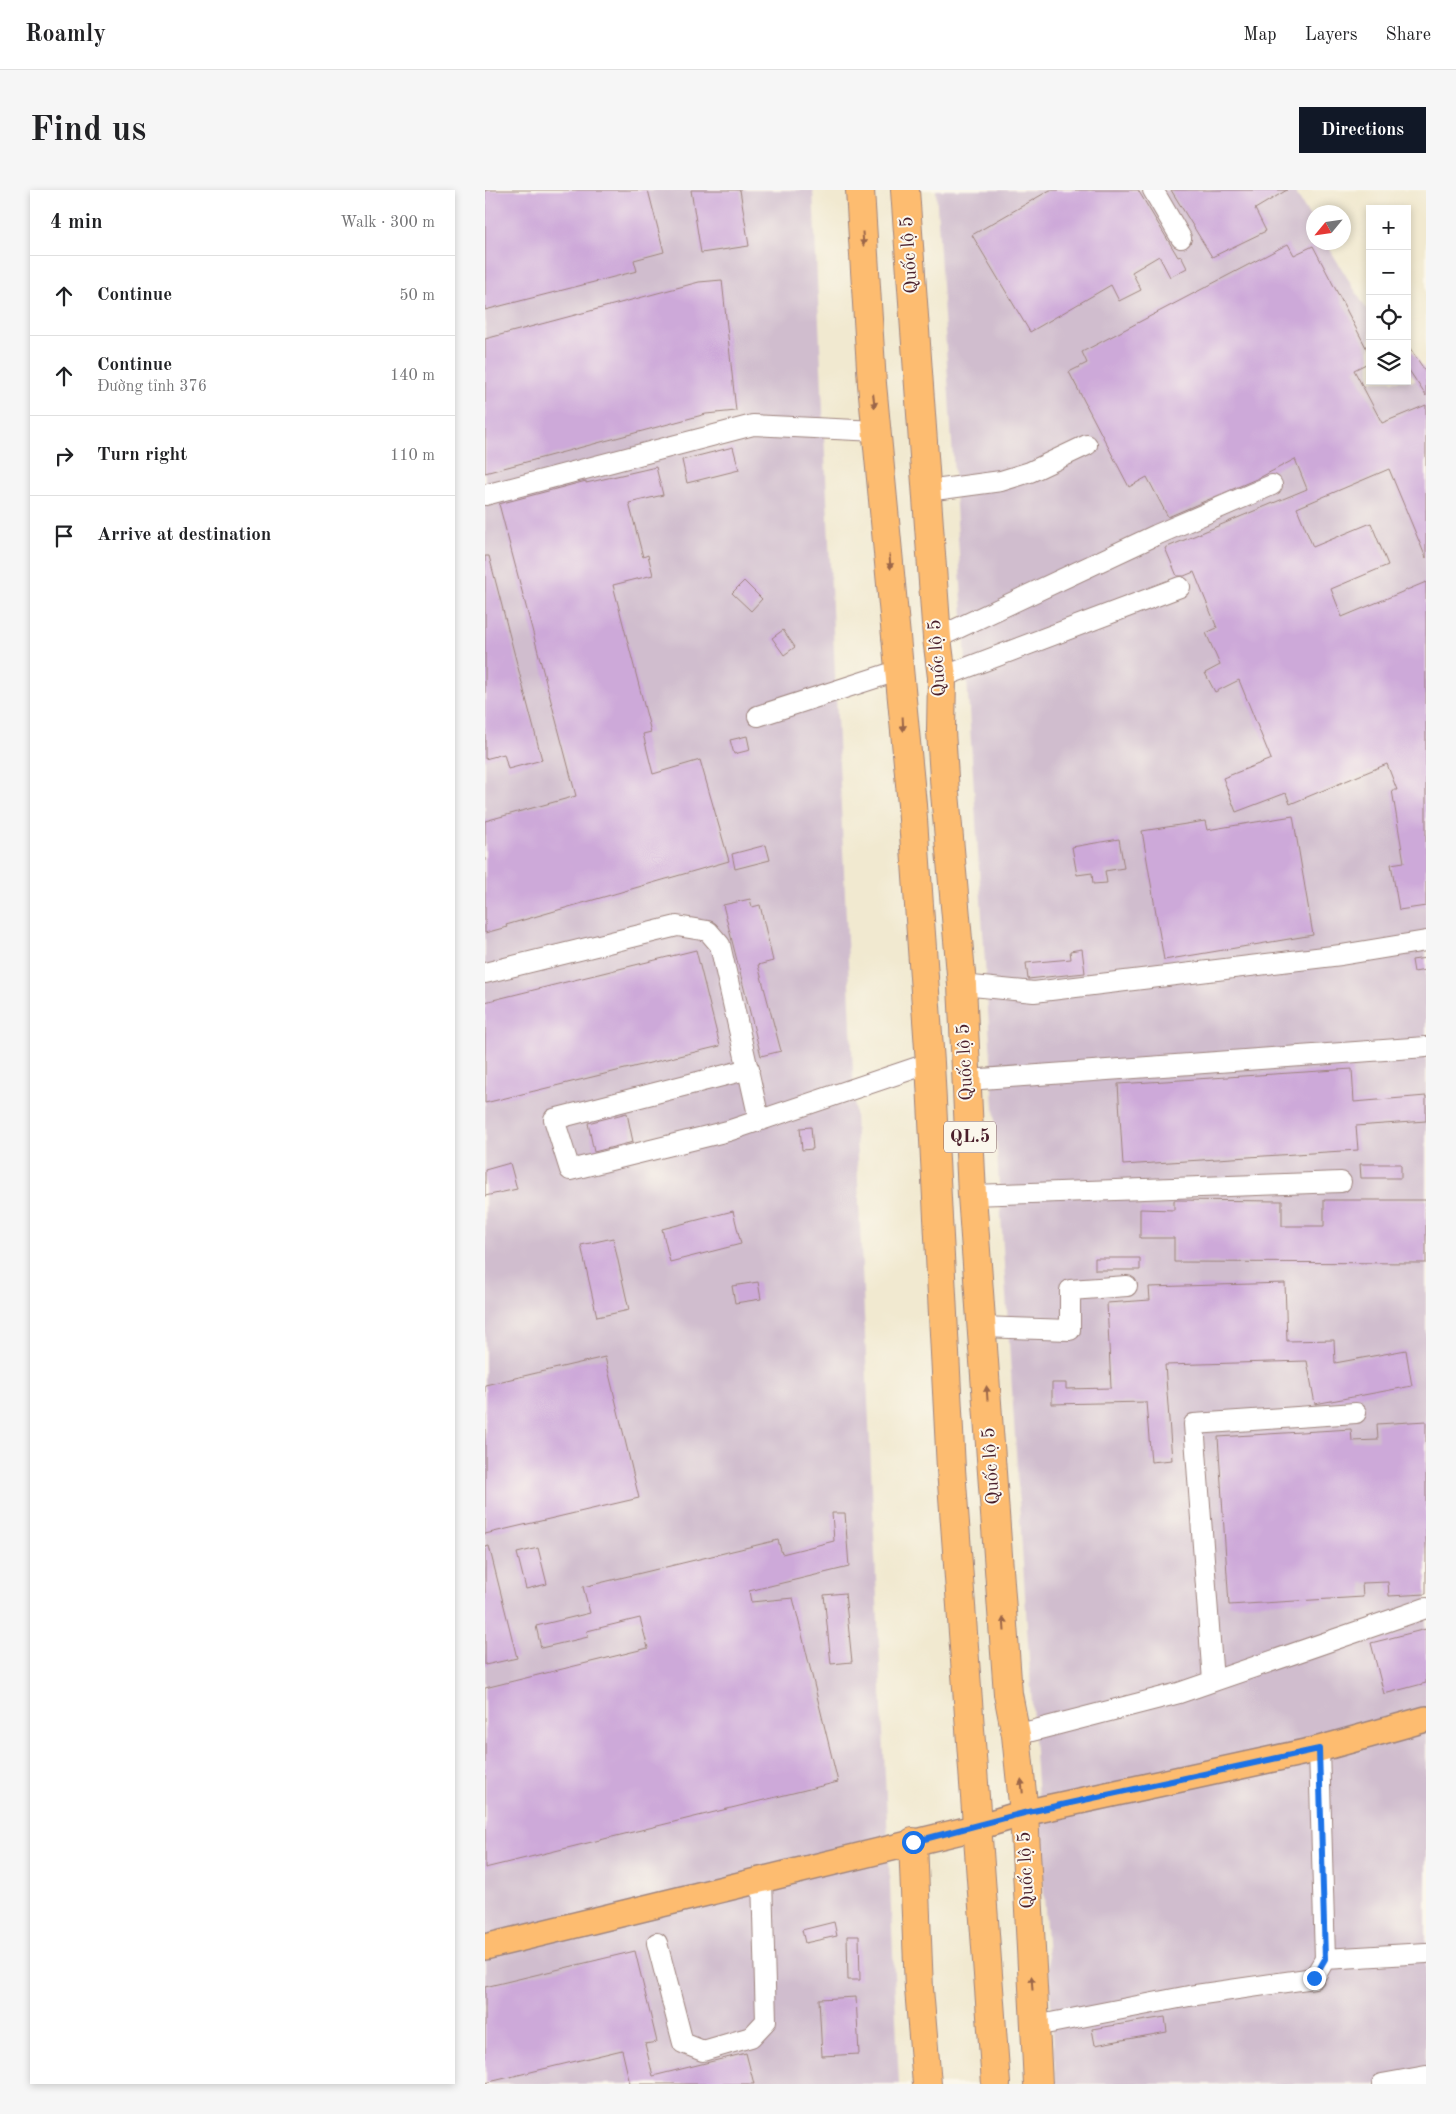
<!DOCTYPE html>
<meta charset="utf-8">
<style>
body{margin:0;font-family:"Old Standard TT",serif;background:#f6f6f6;color:#202124}
.controls{position:absolute;right:15px;top:15px;display:grid;overflow:hidden;border-radius:0px;box-shadow:0 2px 8px #0003}
.controls button{width:45px;height:45px;display:grid;place-items:center;padding:0;border:0;border-bottom:1px solid #e0e0e0;background:#fff;color:#202124;font:25px sans-serif}
.compass{position:absolute;left:821px;top:15px;width:45px;height:45px;border-radius:50%;background:#fff;box-shadow:0 2px 8px #0003;rotate:241deg}
.stop{position:absolute;width:15px;height:15px;margin:-11px;border:4px solid #1a73e8;border-radius:50%;background:#fff}
.stop.end{background:#1a73e8;border-color:#fff;box-shadow:0 1px 5px #0008}
.list{margin:0;padding:0;list-style:none}
h2{display:flex;justify-content:space-between;align-items:center;height:65px;margin:0;padding:0 20px;font-size:21px}
h2 small{font-size:16px;font-weight:400;color:#757577}
.list li{display:grid;grid-template-columns:32px 1fr auto;gap:15px;align-items:center;box-sizing:border-box;height:80px;padding:0 20px;border-top:1px solid #e0e0e0}
.list b{display:block;font-size:19px;white-space:nowrap}
.list p{margin:0;font-size:16px;white-space:nowrap;color:#757577}
.list em{font-size:16px;font-style:normal;color:#757577}
.icon{flex:none;width:28px;height:28px;fill:none;stroke:currentColor;stroke-width:2;stroke-linecap:round;stroke-linejoin:round}
.map{position:relative;flex:none;width:941px;height:1894px;overflow:hidden;border-radius:0px}
header{display:flex;align-items:center;gap:30px;box-sizing:border-box;height:70px;padding:0 25px;background:#fff;border-bottom:1px solid #e0e0e0}
header strong{font-size:24px}
nav{display:flex;gap:28px;margin-inline-start:auto;font-size:18px}
.intro{display:flex;align-items:center;justify-content:space-between;box-sizing:border-box;height:120px;padding:0 30px}
h1{margin:0;font-size:35px}
.button{padding:12px 22px;border-radius:0px;background:#111827;color:#fff;font-size:18px;font-weight:700}
main{display:flex;gap:30px;padding:0 30px}
aside{flex:1;background:#fff;border-radius:0px;box-shadow:0 2px 8px #0003}
.map>svg:first-child{display:block}
.industrial{fill:#d0bdce}
.building{fill:#cda9d9}
.lines{fill:none;stroke-linecap:round;stroke-linejoin:round}
.minor-casing{stroke:#9e847e;stroke-width:22}
.major-casing{stroke:#9e847e;stroke-width:28}
.highway-casing{stroke:#9e847e;stroke-width:30}
.minor{stroke:#fff;stroke-width:20}
.major{stroke:#fdbc6f;stroke-width:25}
.highway{stroke:#fdbc6f;stroke-width:28}
.oneway{fill:#9b664a}
.route{stroke:#1a73e8;stroke-width:6}
.labels{text-anchor:middle;dominant-baseline:central;stroke-width:4;stroke-linejoin:round;paint-order:stroke}
.shield{fill:#fbf7ec;stroke:#7f6065;stroke-width:1}
.shield-label{font-size:18px;font-weight:bold;fill:#4a1f2b}
.street-label{font-size:19px;fill:#4a1f2b;stroke:#fbf7ec}
</style>
<header>
<strong>Roamly</strong>
<nav><a>Map</a><a>Layers</a><a>Share</a></nav>
</header>
<div class="intro"><h1>Find us</h1><a class="button">Directions</a></div>
<main>
<aside>
<h2>4 min<small>Walk · 300 m</small></h2>
<ul class="list">
<li><svg class="icon" aria-label="ahead" viewBox="0 0 24 24"><path d="M12 20V5M6 11l6-6 6 6"/></svg><div><b>Continue</b></div><em>50 m</em></li>
<li><svg class="icon" aria-label="ahead" viewBox="0 0 24 24"><path d="M12 20V5M6 11l6-6 6 6"/></svg><div><b>Continue</b><p>Đường tỉnh 376</p></div><em>140 m</em></li>
<li><svg class="icon" aria-label="right" viewBox="0 0 24 24"><path d="M7 20v-9h11M14 6l5 5-5 5"/></svg><div><b>Turn right</b></div><em>110 m</em></li>
<li><svg class="icon" aria-label="arrive" viewBox="0 0 24 24"><path d="M6 21V4h12l-3 4 3 4H6"/></svg><div><b>Arrive at destination</b></div></li>
</ul>
</aside>
<div class="map">
<svg width="941" height="1894" viewBox="0 0 941 1894">
<rect width="100%" height="100%" fill="#fbf7ec"/>
<filter id="ink" filterUnits="userSpaceOnUse"><feTurbulence type="fractalNoise" baseFrequency=".02" numOctaves="2"/><feDisplacementMap in="SourceGraphic" scale="10" xChannelSelector="R" yChannelSelector="G"/><feConvolveMatrix kernelMatrix="1 2 1 2 8 2 1 2 1" color-interpolation-filters="sRGB"/></filter>
<filter id="wash" filterUnits="userSpaceOnUse"><feTurbulence type="fractalNoise" baseFrequency=".0096" numOctaves="4" result="noise"/><feDisplacementMap in="SourceGraphic" scale="20" xChannelSelector="R" yChannelSelector="G"/><feGaussianBlur stdDeviation="1.12" result="paint"/><feColorMatrix in="noise" values="0 0 0 0 0 0 0 0 0 0 0 0 0 0 0 0 0 1.4 0 .05"/><feComposite in="paint" operator="in"/></filter>
<g filter="url(#wash)">
<rect width="100%" height="100%" fill="#f1e9d0"/>
<path class="industrial" d="M0,0H328L414,1894H0Z
M451,0H809L828,32V52L841,53L885,125V191H922V187L926,192L941,186V1894H571Z"/>
<g id="blocks">
<path class="building" d="M0,0H163L179,62L149,70L152,81L0,120Z
M206,0H255L264,56L216,63Z
M565,0H653L693,67L696,66L702,78L685,87L674,66L647,82L656,100L634,111L626,95L545,142L487,45Z
M686,0H802L770,19L781,41L727,67Z
M803,54L809,65L828,56L885,165V172L869,180L897,233L941,215V368L904,279L812,318L828,357L886,333L903,375L846,399L857,427L941,392V716L914,720L906,674L919,672L907,600H912L902,574L805,614L801,603L751,622L738,588L786,569L754,490L730,502L720,483L735,475L721,443L732,438L709,382L699,386H692L680,358L822,299L810,269L776,287L683,327L662,287L644,297L584,182L602,173L597,162Z
M237,90L251,221L221,224L0,283V149L214,92Z
M922,154L941,182V206L922,177Z
M248,257L254,280L202,293L197,270Z
M171,277L178,305L144,313L158,367L163,365L168,385L128,395L166,542L158,544L168,584L215,570L244,671L21,735L22,737L0,743V631L91,606L14,314L101,291V293Z
M0,366H4L57,570L23,579L19,564L0,569Z
M259,391L277,409L266,421L247,403Z
M298,440L310,457L299,465L287,448Z
M262,546L265,560L249,564L245,550Z
M808,626L828,745L679,770L657,641L720,631L722,640Z
M634,649L639,678L620,681L622,693L608,694L607,683L592,685L587,657Z
M281,655L285,670L250,679L247,664Z
M265,709L267,717L275,715L288,771L273,775L296,861L276,866L238,715Z
M597,759L600,783L543,789L541,773L586,769L585,761Z
M211,760L235,856L0,913V812Z
M941,768V780L929,782L927,770Z
M867,879L869,912L941,906V931L871,936L873,960L638,975L633,894Z
M142,923L148,952L109,962L103,933Z
M326,937L328,959L317,960L315,938Z
M25,973L32,999L0,1006V980Z
M875,974H916V988H876Z
M689,1010L797,1011V1036H839V1010H941V1073L689,1072V1048H655V1019L689,1020Z
M248,1021L256,1054L185,1072L177,1039Z
M128,1048L144,1120L112,1127L96,1055Z
M610,1068H655V1080H610Z
M273,1092L276,1109L250,1113L247,1096Z
M800,1093L802,1151L849,1150L850,1173L921,1160L927,1196L830,1214L822,1171L680,1175L687,1270L666,1272L661,1212L567,1214V1193H581V1199L626,1198L622,1113L665,1110L664,1097Z
M120,1167L154,1308L0,1344V1195Z
M941,1231V1404L904,1406L903,1392L877,1393L878,1407L744,1415L733,1247L866,1239L867,1251L893,1250L892,1234Z
M347,1323H360L364,1377L264,1401L266,1412L308,1408L353,1592L0,1678V1498L163,1458L155,1428L102,1441L103,1447L56,1458L51,1436L105,1423L98,1397L293,1350L297,1364L349,1351Z
M4,1356L32,1468L0,1475V1357Z
M53,1358L62,1394L41,1399L32,1363Z
M360,1403L367,1472L346,1474L339,1405Z
M941,1439V1493L899,1504L886,1453Z
M349,1732L352,1746L320,1753L317,1740Z
M362,1746H374L375,1790H363Z
M150,1761L172,1852L160,1854L168,1886L261,1863L269,1894H145L137,1860L0,1893V1797Z
M371,1807L374,1864L337,1866L334,1809Z
M680,1827L682,1842L610,1855L607,1839Z"/>
</g>
</g>
<g filter="url(#ink)">
<use href="#blocks" fill-opacity="0" stroke="#9e847e" stroke-width="1"/>
<g class="lines">
<defs>
<path id="minor" d="M668,0L696,48
M442,301L516,291L545,282L602,255
M0,305L268,235L392,241
M452,448L671,345L787,295
M457,487L695,397
M273,526L415,480
M0,783L192,736L223,741L235,755L274,929
M477,795L549,802L856,765L941,751
M264,879L69,929L85,980L243,941L445,873
M482,890L941,857
M487,1005L856,992
M498,1137L585,1140V1100L642,1096
M728,1491L709,1234L871,1223
M531,1545L694,1503L941,1418
M834,1559L840,1769
M172,1753L198,1853L218,1861L266,1847L281,1831L277,1689
M550,1836L704,1806L829,1788L840,1769L941,1763
M897,1894L941,1886"/>
<path id="major" d="M0,1757L493,1637L539,1623L834,1559L941,1529"/>
<path id="highway" d="M375,0L387,194L427,615L445,873L466,1279L511,1894
M420,0L452,448L457,487L456,541L460,603L477,795L487,1005L523,1504L531,1545L539,1623L553,1894
M428,1652L434,1799L442,1894"/>
</defs>
<use href="#minor" class="minor-casing"/>
<use href="#major" class="major-casing"/>
<use href="#highway" class="highway-casing"/>
<use href="#minor" class="minor"/>
<use href="#major" class="major"/>
<use href="#highway" class="highway"/>
</g>
<defs><path id="oneway-solid" d="M-6-.8H1V-3.2L6.5 0L1 3.2V.8H-6Z" transform="scale(1.25)"/></defs>
<g class="oneway">
<use href="#oneway-solid" transform="translate(378 49) rotate(86)"/>
<use href="#oneway-solid" transform="translate(389 211) rotate(83)"/>
<use href="#oneway-solid" transform="translate(405 372) rotate(85)"/>
<use href="#oneway-solid" transform="translate(418 534) rotate(87)"/>
<use href="#oneway-solid" transform="translate(502 1203) rotate(-94)"/>
<use href="#oneway-solid" transform="translate(519 1434) rotate(-94)"/>
<use href="#oneway-solid" transform="translate(537 1596) rotate(-96)"/>
<use href="#oneway-solid" transform="translate(547 1793) rotate(-94)"/>
</g>
</g>
<g class="lines" filter="url(#ink)">
<path class="route" d="M428,1652L539,1623L834,1559L840,1769L829,1788"/>
</g>
<g class="labels">
<rect class="shield" x="459" y="931.5" width="52" height="31" rx="4"/>
<g class="shield-label">
<text x="485" y="947">QL.5</text>
</g>
<g class="street-label">
<text transform="translate(425 65) rotate(-94)">Quốc lộ 5</text>
<text transform="translate(453 468) rotate(-94)">Quốc lộ 5</text>
<text transform="translate(481 872) rotate(-93)">Quốc lộ 5</text>
<text transform="translate(507 1276) rotate(-94)">Quốc lộ 5</text>
<text transform="translate(542 1680) rotate(-93)">Quốc lộ 5</text>
</g>
</g>
</svg>
<div class="controls">
<button>+</button>
<button>−</button>
<button><svg class="icon" aria-label="locate" viewBox="0 0 24 24"><circle cx="12" cy="12" r="6"/><path d="M12 2v4M12 18v4M2 12h4M18 12h4"/></svg></button>
<button><svg class="icon" aria-label="layers" viewBox="0 0 24 24"><path d="M12 4l9 5-9 5-9-5zM3 14l9 5 9-5"/></svg></button>
</div>
<svg class="compass" viewBox="-18 -18 36 36"><path d="M0-13l5 13h-10z" fill="#e53935"/><path d="M0 13l5-13h-10z" fill="#757577"/></svg>
<div class="stop" style="left:428px;top:1652px"></div>
<div class="stop end" style="left:829px;top:1788px"></div>
</div>
</main>
